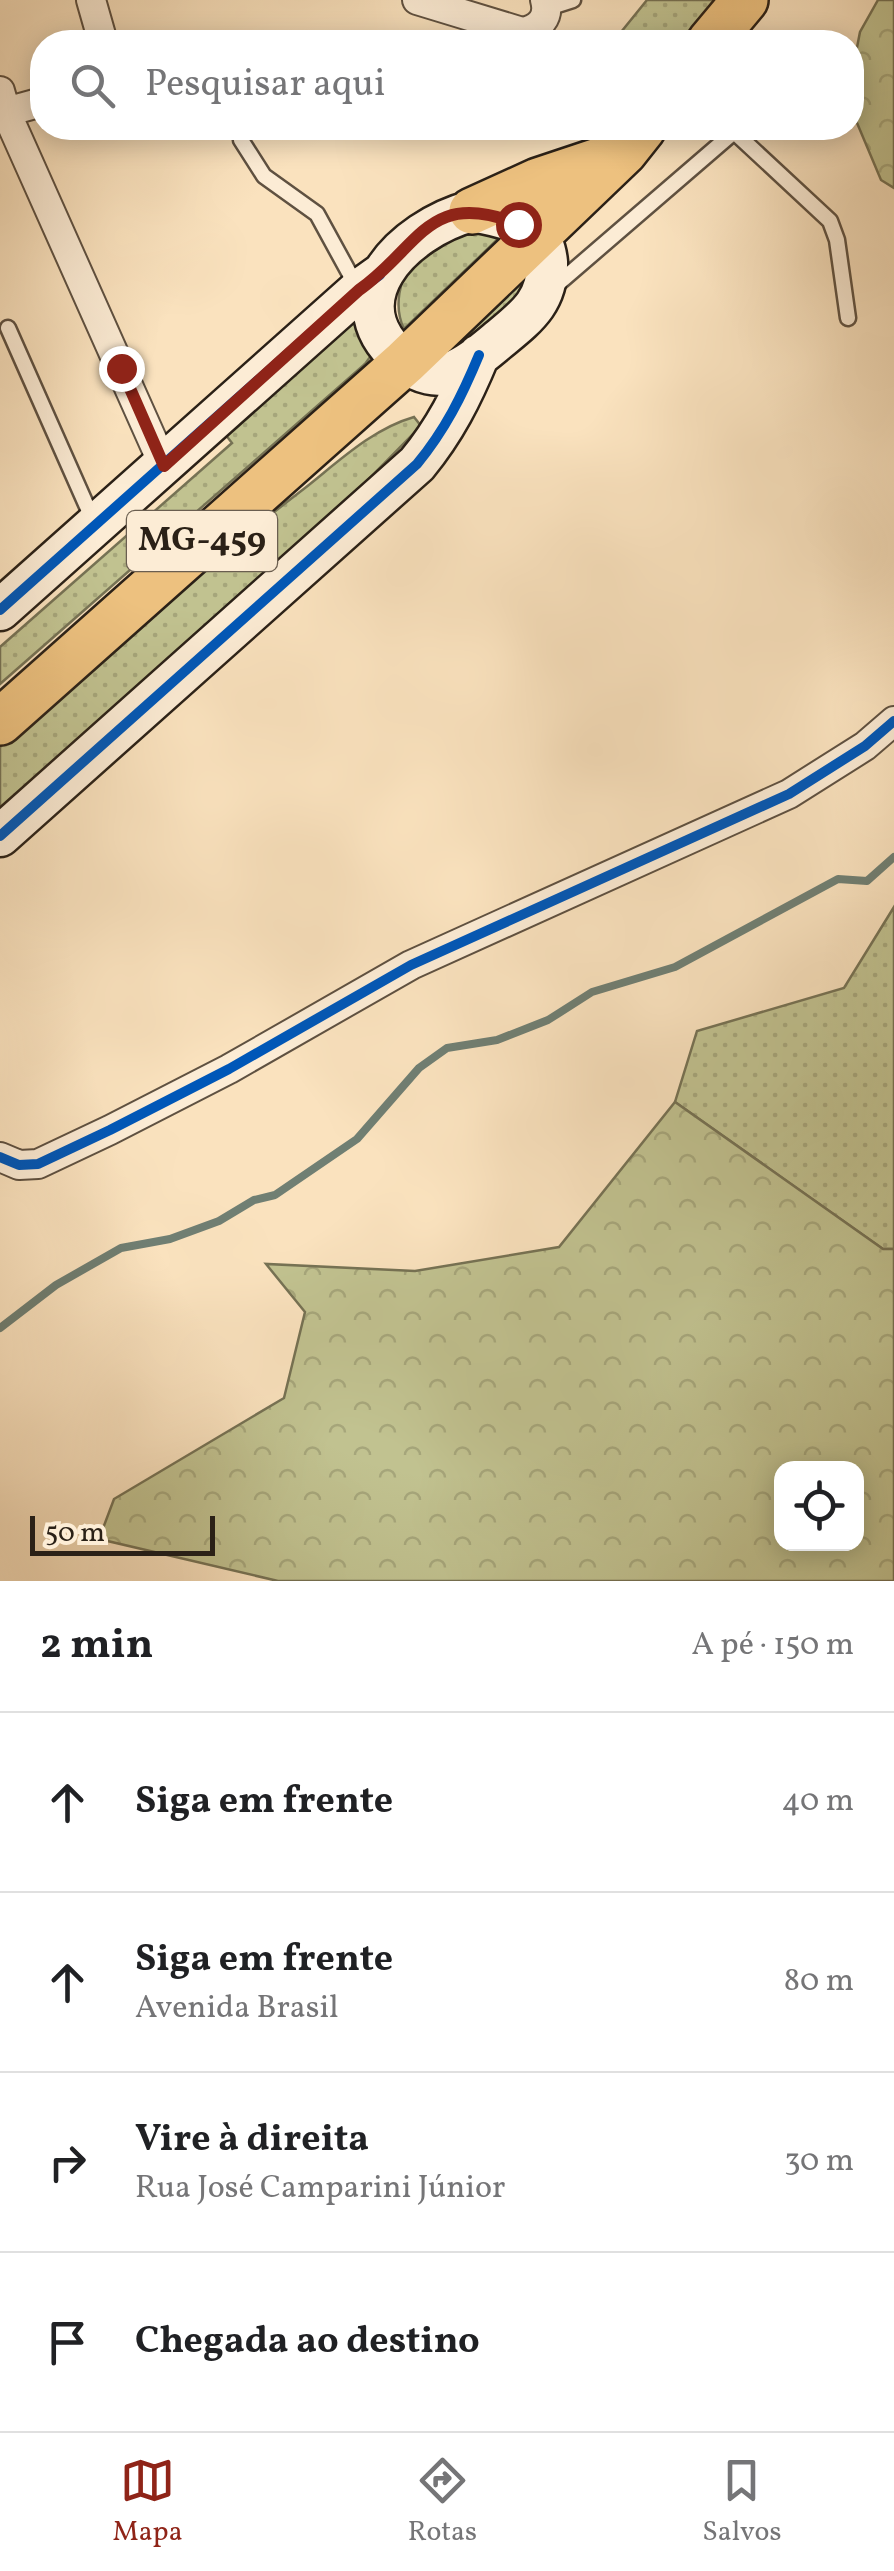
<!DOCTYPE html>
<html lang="pt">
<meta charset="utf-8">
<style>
body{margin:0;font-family:Vollkorn,serif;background:#f6f6f6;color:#202124}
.controls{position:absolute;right:30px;bottom:30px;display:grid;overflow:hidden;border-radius:20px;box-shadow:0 5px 25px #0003}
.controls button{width:90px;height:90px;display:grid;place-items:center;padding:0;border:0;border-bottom:2px solid #e0e0e0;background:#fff;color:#202124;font:50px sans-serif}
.scale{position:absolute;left:30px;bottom:25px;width:185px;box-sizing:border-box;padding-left:10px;border:5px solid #2b2117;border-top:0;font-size:28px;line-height:35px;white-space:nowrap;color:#2b2117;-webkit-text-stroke:8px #fcecd5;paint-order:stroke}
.stop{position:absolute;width:30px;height:30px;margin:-22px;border:8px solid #8f2418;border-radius:50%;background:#fff}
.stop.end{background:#8f2418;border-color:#fff;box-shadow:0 2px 10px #0008}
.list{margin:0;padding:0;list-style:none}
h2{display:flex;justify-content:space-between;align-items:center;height:130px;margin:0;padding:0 40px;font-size:42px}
h2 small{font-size:32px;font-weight:400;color:#757577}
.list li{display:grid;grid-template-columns:65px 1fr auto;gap:30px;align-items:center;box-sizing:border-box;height:180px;padding:0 40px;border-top:2px solid #e0e0e0}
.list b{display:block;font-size:38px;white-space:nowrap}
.list p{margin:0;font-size:32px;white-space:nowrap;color:#757577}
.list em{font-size:32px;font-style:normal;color:#757577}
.icon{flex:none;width:55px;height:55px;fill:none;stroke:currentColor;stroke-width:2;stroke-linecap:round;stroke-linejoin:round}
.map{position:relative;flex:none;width:894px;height:1581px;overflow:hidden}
.search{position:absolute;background:#fff;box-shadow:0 5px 25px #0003;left:30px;right:30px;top:30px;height:110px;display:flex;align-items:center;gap:25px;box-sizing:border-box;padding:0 35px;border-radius:40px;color:#757577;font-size:38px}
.sheet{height:850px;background:#fff}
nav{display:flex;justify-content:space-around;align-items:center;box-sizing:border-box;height:140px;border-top:2px solid #e0e0e0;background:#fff;font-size:28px;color:#757577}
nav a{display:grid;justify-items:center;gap:5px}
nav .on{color:#8f2418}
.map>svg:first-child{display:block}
.grass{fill:url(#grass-dots);stroke:#767254;stroke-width:2.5}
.forest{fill:url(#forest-crowns);stroke:#767254;stroke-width:2.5;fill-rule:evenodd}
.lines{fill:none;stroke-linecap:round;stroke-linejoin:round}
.stream{stroke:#707f73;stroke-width:8}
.lane-casing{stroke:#5f5141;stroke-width:19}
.street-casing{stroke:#5f5141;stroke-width:32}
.secondary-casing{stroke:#2b2117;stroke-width:45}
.primary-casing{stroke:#2b2117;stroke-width:50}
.lane{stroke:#fcecd5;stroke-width:14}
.street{stroke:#fcecd5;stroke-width:28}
.secondary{stroke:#fcecd5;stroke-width:40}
.primary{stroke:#edc17f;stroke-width:45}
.cycleway-casing{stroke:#fcecd5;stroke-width:16}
.cycleway{stroke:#0057b8;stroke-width:10}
.route{stroke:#8f2418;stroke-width:12}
.labels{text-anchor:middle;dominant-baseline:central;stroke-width:8;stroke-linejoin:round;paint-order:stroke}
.shield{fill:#fcecd5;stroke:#6a5e50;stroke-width:2.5}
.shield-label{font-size:35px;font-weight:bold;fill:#2b2117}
</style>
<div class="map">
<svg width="894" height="1581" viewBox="0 0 894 1581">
<defs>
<pattern id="grass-dots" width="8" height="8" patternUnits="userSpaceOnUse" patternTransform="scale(2.5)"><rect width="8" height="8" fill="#c1c290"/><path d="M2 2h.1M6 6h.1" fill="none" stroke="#a6a67b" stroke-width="1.8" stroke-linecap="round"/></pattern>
<pattern id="forest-crowns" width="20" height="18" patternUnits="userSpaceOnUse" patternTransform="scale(2.5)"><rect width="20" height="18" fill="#c1c290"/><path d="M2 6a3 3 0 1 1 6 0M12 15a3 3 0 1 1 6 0" fill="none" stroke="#a6a67b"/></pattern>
</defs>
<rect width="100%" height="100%" fill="#fae2be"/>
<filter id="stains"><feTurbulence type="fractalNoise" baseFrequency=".002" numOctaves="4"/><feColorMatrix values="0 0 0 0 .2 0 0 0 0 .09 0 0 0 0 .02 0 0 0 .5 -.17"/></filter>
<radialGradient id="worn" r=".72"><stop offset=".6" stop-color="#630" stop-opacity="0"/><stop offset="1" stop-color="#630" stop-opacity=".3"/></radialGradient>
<path class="grass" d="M647,0H728L693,42H613Z
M464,231L501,236L404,329C394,308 398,278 415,260C426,248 450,240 464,231Z
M536,267C515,304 477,347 437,361Z
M349,323L360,324L373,353L365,364L0,684V647L232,443L218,425Z
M414,417L421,426L308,541L0,820V747C100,659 199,569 305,488C338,462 372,429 414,417Z
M894,907V1249H883L675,1102L697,1031L844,988Z"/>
<path class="forest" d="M878,0H894V188L881,180L852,111V73L860,32Z
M675,1102L883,1249H894V1581H278L99,1539L114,1499L284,1398L305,1312L266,1264L415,1271L559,1247ZM782,1469H856V1544H782Z"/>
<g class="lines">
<path class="stream" d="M0,1328L56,1285L121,1248L170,1239L219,1221L254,1200L275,1195L357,1139L419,1068L447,1048L497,1040L548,1020L592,992L675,967L838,879L867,881L894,857"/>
<defs>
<path id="lane" d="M548,8L573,0
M730,128L830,221L837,240L848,318
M241,140L264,176L317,214L358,289
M553,288L734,132
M8,328L93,520"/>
<path id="street" d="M91,0L103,42
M417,0L522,32C539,29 550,18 545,0
M0,91L6,112L164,466
M6,112L42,102
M0,1157L19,1165L38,1164L110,1130L229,1069L411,965L789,794L865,746L894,721"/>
<path id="secondary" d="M472,211C493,215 519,219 536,235C544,242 546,252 547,262C548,299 529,315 502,337C487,349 470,365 451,372C437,378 420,373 408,364C328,304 403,229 472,211Z
M0,610L359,290L380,275
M0,836L417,464C445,430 462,396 479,355"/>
<path id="primary" d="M710,42L745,0
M472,211L538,181L613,156
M0,722L405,362L624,152L643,128"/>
</defs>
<use href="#lane" class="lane-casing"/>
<use href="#street" class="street-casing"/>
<use href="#secondary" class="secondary-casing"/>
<use href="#primary" class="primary-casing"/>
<use href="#lane" class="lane"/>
<use href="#street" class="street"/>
<use href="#secondary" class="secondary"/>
<use href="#primary" class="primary"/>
<defs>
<path id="cycleway" d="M0,610L359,290L380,275
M0,836L417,464C445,430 462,396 479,355
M0,1157L19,1165L38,1164L110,1130L229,1069L411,965L789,794L865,746L894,721"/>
</defs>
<use href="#cycleway" class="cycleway-casing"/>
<use href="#cycleway" class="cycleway"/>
</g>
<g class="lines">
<path class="route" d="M121,368L164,466L359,290C420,247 428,188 518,224"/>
</g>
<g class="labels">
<rect class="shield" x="127" y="511" width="150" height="60" rx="8"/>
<g class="shield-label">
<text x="202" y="541">MG-459</text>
</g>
</g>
<rect width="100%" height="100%" filter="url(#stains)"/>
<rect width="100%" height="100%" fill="url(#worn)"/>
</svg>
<div class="controls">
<button><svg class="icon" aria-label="locate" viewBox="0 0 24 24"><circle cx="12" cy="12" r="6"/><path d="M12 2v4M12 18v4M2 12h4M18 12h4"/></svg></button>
</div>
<div class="scale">50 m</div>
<div class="stop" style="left:518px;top:224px"></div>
<div class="stop end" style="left:121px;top:368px"></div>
<div class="search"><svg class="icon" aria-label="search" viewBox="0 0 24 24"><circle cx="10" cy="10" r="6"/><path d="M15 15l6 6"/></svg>Pesquisar aqui</div>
</div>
<section class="sheet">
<h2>2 min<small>A pé · 150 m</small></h2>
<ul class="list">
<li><svg class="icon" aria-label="ahead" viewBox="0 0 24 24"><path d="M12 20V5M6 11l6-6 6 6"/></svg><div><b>Siga em frente</b></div><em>40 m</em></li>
<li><svg class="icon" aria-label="ahead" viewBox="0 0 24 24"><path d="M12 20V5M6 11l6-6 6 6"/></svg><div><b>Siga em frente</b><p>Avenida Brasil</p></div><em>80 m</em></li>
<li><svg class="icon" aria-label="right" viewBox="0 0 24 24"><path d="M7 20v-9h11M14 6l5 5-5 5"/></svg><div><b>Vire à direita</b><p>Rua José Camparini Júnior</p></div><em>30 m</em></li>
<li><svg class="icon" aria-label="arrive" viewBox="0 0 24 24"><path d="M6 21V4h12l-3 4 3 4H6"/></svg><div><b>Chegada ao destino</b></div></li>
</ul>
</section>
<nav>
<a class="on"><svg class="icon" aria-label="map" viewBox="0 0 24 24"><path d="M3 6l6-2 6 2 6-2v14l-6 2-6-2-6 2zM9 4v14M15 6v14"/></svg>Mapa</a>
<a><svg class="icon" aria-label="directions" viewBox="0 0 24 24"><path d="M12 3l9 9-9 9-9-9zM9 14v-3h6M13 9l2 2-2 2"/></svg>Rotas</a>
<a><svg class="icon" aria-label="saved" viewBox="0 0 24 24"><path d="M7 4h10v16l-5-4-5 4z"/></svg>Salvos</a>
</nav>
